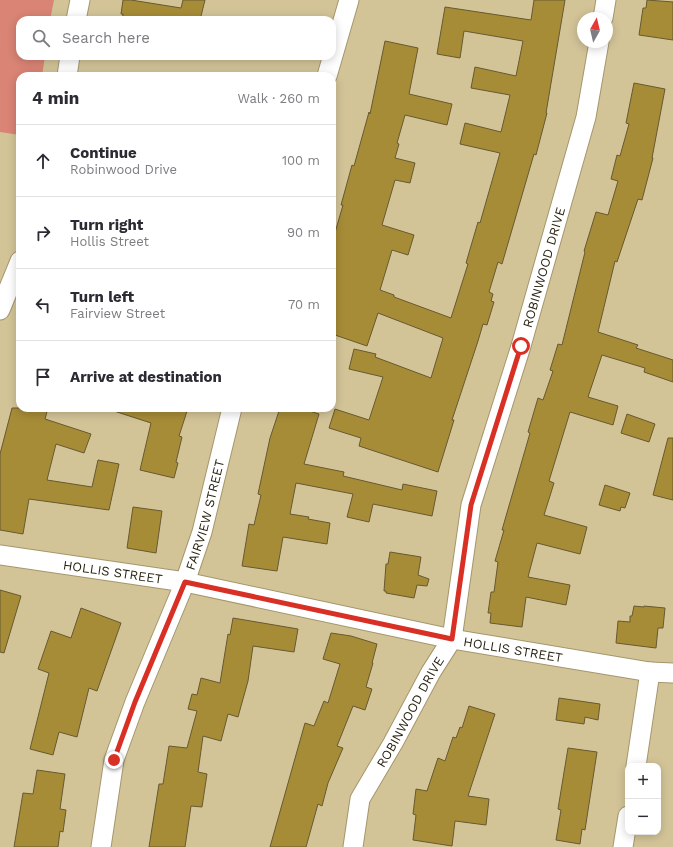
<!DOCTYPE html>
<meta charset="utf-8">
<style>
body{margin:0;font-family:"Work Sans",sans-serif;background:#f7f7f7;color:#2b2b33}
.controls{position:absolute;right:12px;bottom:12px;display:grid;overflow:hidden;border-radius:8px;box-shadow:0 2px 10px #0003}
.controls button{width:36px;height:36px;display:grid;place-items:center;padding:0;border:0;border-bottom:1px solid #e1e1e2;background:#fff;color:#2b2b33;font:20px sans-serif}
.compass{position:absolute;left:577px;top:12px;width:36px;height:36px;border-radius:50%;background:#fff;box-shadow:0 2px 10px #0003;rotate:8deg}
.stop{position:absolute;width:12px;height:12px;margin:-9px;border:3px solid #d93025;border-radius:50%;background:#fff}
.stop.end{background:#d93025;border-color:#fff;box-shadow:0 1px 4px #0008}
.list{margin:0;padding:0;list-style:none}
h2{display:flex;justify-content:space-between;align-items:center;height:52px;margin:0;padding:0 16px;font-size:17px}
h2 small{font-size:13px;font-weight:400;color:#7c7c81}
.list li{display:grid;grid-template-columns:26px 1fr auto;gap:12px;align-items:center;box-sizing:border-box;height:72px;padding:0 16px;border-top:1px solid #e1e1e2}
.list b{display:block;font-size:15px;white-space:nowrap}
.list p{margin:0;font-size:13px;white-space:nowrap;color:#7c7c81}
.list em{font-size:13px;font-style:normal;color:#7c7c81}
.icon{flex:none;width:22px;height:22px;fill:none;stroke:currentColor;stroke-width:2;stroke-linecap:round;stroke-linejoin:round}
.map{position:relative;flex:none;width:673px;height:847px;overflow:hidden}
.search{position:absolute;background:#fff;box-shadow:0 2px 10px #0003;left:16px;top:16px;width:320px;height:44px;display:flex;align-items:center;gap:10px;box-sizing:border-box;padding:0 14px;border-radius:12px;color:#7c7c81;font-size:15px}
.panel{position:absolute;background:#fff;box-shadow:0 2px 10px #0003;left:16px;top:72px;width:320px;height:340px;border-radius:12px}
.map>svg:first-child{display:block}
.green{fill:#da8475}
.building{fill:#a78c37;stroke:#675930}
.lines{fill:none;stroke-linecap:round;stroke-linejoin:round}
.street-casing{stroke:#a5966c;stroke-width:21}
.street{stroke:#fff;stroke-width:19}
.route{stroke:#d93025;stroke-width:5}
.labels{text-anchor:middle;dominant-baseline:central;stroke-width:3;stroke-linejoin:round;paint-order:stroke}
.street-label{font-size:13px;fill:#251f0e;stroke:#ece5cf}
</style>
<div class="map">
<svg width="673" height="847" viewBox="0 0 673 847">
<rect width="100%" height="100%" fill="#d3c498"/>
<path class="green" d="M0,0H54L50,20H20V56H45L42,76H20V135L0,132Z"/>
<path class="building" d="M123,0H131L181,8L183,0H205L200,20H122L123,14H121Z
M534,0H565L546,113H547L536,155L534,154L502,264L498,262L489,292L493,294L491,301L494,302L487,325L483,324L478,341L452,420H454L438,472L359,446L361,438L329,428L335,409L369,420L383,377L349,369L354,349L376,354L375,357L431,378L443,338L378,313L367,346L332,334V243L343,205H341L352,165L354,166L369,112L370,114L385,41L418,48L409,94L452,104L447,125L405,115L397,143L399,144L395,158L415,163L410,183L395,180L382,225L414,235L408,255L392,250L380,290L394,295V297L451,318L468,264L466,263L478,222L480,223L500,153L460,144L465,123L501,132L510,95L471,88L475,67L516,76L523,41L464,31L460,58L437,54L445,7L531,20Z
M647,0L673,2V40L639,35L643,8H646Z
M634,83L665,89L652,158H653L642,200L638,199L617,262L615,261L598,332L638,345L636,348L673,360V382L644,372L645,368L602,355L588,397L618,406L613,425L570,412L549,481L554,483L544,515L587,527L580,554L537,543L528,577L570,585L566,605L526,597L522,627L490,623L491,613H488L491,592H494L498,562L495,561L504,530H502L530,433L528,432L538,398L543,400L553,371L550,370L558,344L562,345L585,252L584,251L596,212L608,215L618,181L611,179L617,155L620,156L629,124L626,123Z
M12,408H48L45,419L91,434L84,453L56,444L47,480L92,487L98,460L119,464L109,510L29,499L23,534L0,530V454Z
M114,408H188L179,436L182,437L176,462L178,463L174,478L140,470L151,423L114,411Z
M280,408H300L319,414L304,464L344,472L343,476L402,490L403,484L437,491L432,516L373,504L369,522L347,517L353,494L296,483L290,514L309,517L308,519L330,523L327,544L283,537L277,571L242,566L249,524L254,525L261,495L258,494L270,438Z
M627,414L655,424L649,442L621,433Z
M668,438H673V500L653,495Z
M605,485L630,493L625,508L621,507L620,511L599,505Z
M133,507L162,511L156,553L127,548Z
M390,552L421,557L418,575L429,579L427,586L417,585L414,598L386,593V591H384L386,564H388Z
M0,590L21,596L4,653L0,652Z
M634,606L644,607V606L665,608L663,628H658L656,648L616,643L618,621L630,622V616H632Z
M81,608L121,623L97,691L89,688L77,737L59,732L53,755L30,749L49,673L38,669L51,631L71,638Z
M233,618L298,629L294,652L253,646L248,681L238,717L228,714L221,741L203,736L198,772L207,774L202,807L191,806L185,847H149L159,784H163L169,746L187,748L197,711L188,709L192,694L197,695L201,678L220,683L228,634L230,635Z
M331,633L351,636L377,644L372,663H373L366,687L372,689L365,710L353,706L337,746L343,748L328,783L322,806L318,804L306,847H270L305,723L314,726L324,701L328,703L340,664L323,659Z
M559,698L600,704L598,720L585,717L584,724L556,720Z
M469,706L495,714L468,796L489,799L486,825L455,821L452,846L413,840L416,815L413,814L416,789L427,791L438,758L445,761L453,737L456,738L460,727L462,728Z
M568,748L597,752L585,830L582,829L580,844L556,840L561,810L558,809Z
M37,770L65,774L60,809L66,810L63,832L60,831L58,847H14L23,793L33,794Z"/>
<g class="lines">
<defs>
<g id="street">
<path d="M603,18L606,0"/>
<path d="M76,20L80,0"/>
<path d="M67,76L70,56"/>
<path d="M327,76L349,0"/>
<path d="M0,310L20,261"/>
<path id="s1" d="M0,555L185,582L452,639L650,672L673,673"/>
<path d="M636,766L650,672"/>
<path id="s2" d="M101,847L114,760L135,702L185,582L202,532L232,408"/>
<path id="s3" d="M353,847L360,799L393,743L431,672L452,639L471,505L521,346L586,117L599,42"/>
<path d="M623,847L628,816"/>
</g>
</defs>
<use href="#street" class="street-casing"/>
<use href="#street" class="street"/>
</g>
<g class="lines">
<path class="route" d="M114,760L135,702L185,582L452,639L471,505L521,346"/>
</g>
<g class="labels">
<g class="street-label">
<text stroke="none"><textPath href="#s3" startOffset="617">ROBINWOOD DRIVE</textPath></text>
<text stroke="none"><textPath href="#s2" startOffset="350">FAIRVIEW STREET</textPath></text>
<text stroke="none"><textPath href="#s1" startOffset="114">HOLLIS STREET</textPath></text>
<text stroke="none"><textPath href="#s1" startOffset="522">HOLLIS STREET</textPath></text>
<text stroke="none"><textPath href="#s3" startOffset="149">ROBINWOOD DRIVE</textPath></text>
</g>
</g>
</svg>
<div class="controls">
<button>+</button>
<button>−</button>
</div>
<svg class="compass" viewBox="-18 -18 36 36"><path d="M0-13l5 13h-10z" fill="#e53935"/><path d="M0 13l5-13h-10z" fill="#7c7c81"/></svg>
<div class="stop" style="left:521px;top:346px"></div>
<div class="stop end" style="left:114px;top:760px"></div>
<div class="search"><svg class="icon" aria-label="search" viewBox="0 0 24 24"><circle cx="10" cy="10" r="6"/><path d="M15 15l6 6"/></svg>Search here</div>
<section class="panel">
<h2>4 min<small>Walk · 260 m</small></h2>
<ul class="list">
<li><svg class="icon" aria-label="ahead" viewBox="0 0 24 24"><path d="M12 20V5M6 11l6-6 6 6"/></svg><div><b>Continue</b><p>Robinwood Drive</p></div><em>100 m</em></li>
<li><svg class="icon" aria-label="right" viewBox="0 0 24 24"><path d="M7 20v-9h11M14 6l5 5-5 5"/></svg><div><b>Turn right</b><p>Hollis Street</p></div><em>90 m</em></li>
<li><svg class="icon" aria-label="left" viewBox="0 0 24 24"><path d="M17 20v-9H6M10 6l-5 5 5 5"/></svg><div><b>Turn left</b><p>Fairview Street</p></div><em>70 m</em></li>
<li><svg class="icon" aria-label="arrive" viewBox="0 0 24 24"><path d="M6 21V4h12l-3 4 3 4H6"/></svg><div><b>Arrive at destination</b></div></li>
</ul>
</section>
</div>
